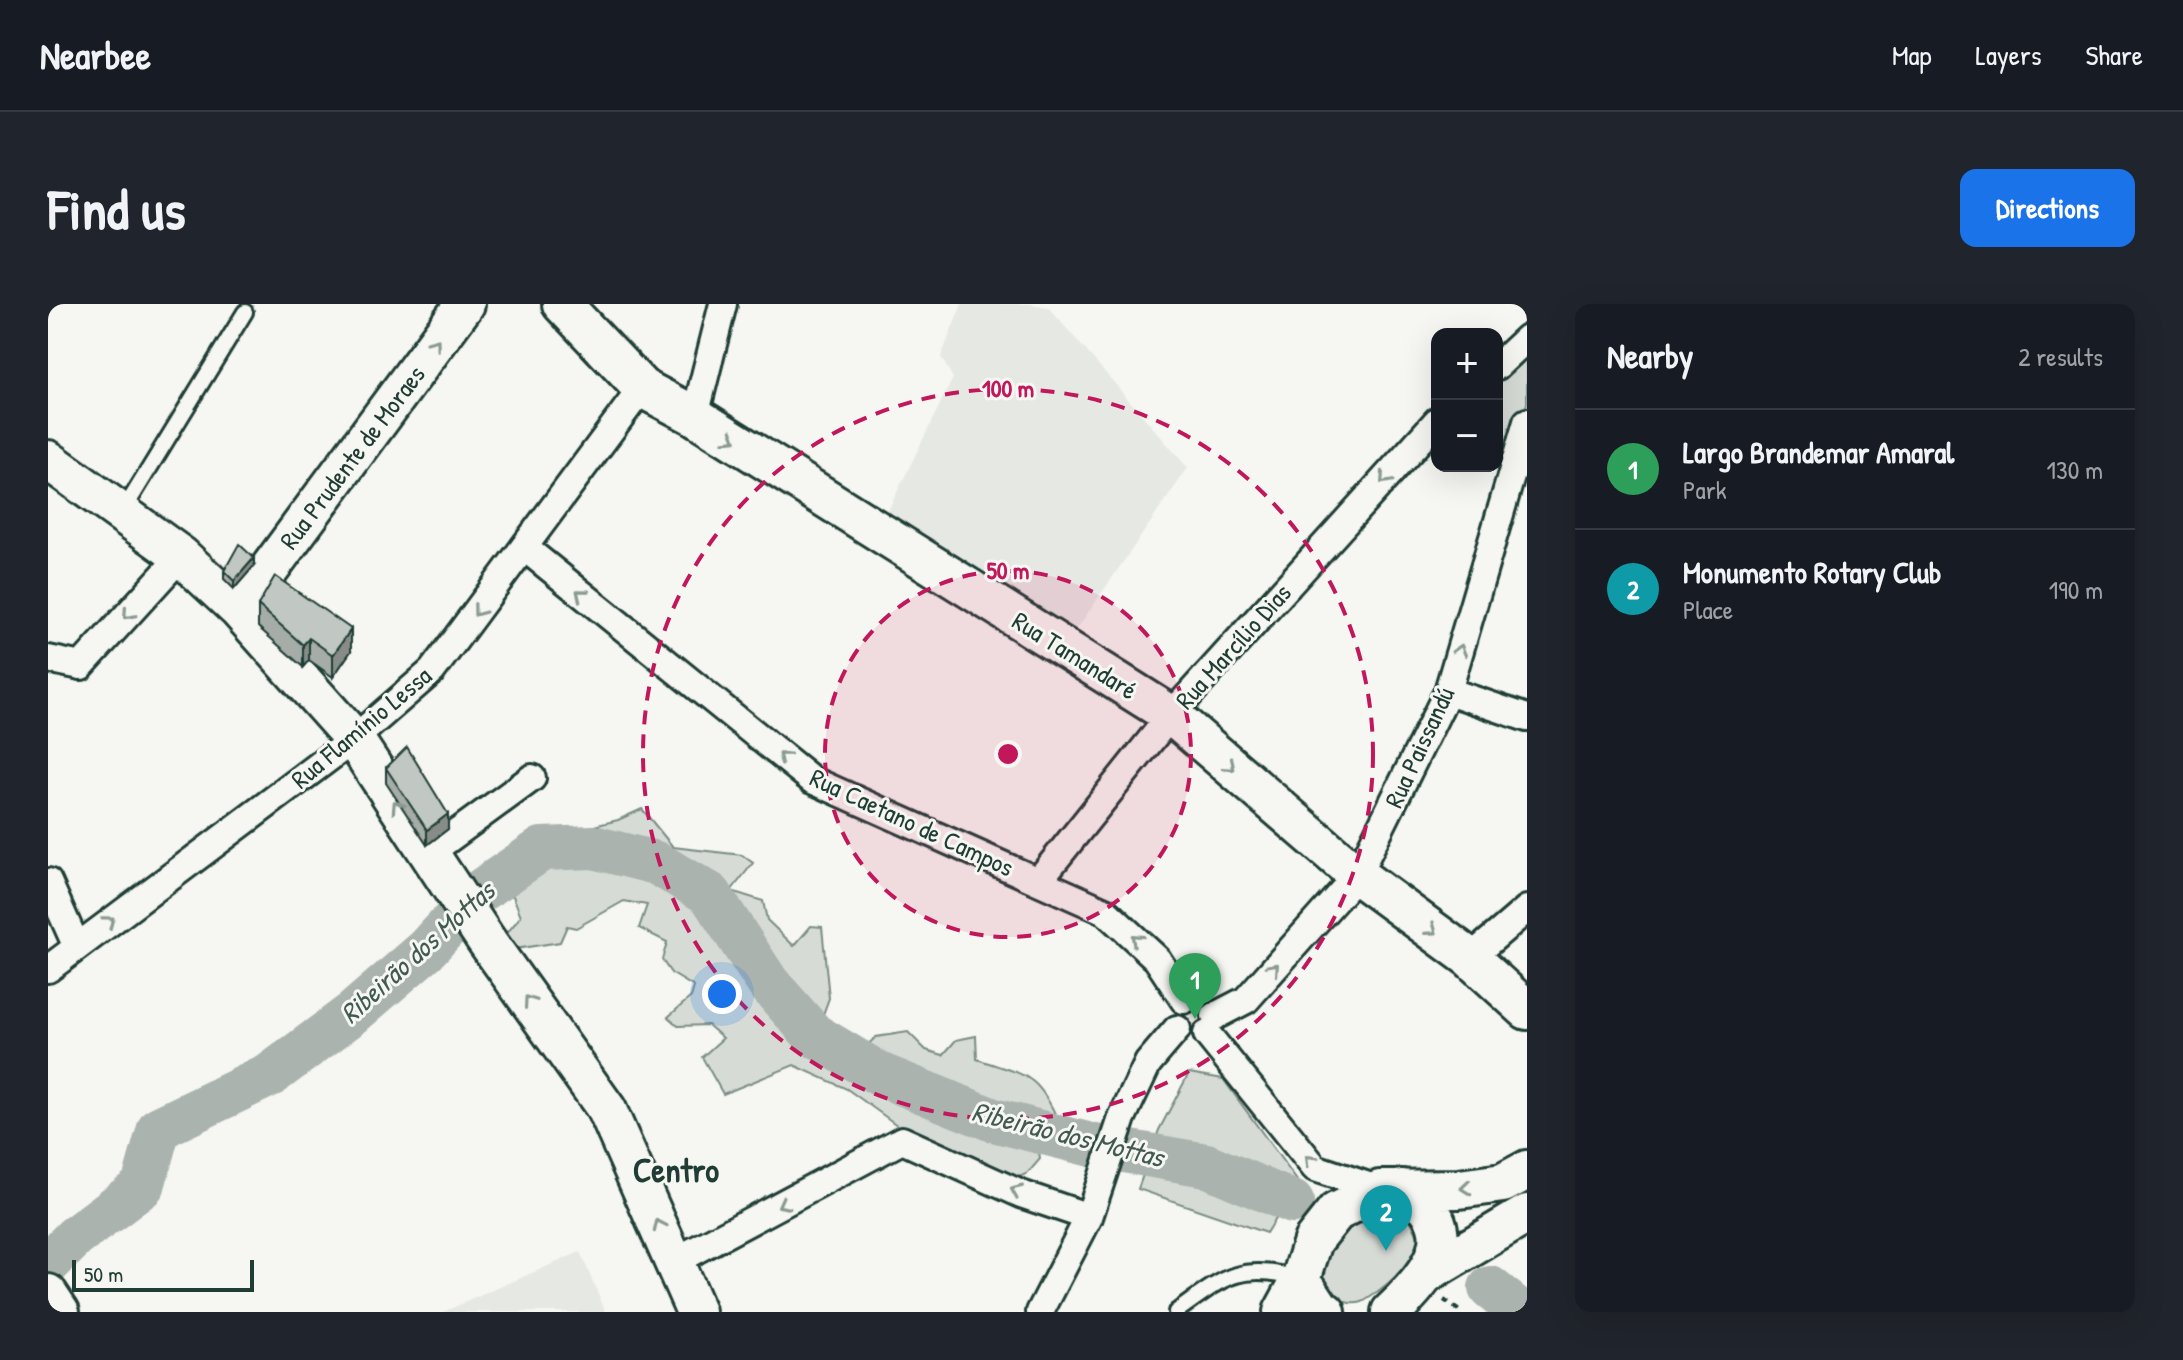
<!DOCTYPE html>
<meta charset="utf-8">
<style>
body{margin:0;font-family:"Patrick Hand",sans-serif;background:#20242c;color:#f1f3f6}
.controls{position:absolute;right:24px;top:24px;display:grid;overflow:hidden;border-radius:16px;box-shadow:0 8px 32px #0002}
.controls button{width:72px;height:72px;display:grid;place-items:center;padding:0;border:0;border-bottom:2px solid #363941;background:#171b24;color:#f1f3f6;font:40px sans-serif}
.scale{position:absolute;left:24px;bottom:20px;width:182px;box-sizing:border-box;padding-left:8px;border:4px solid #1f3d34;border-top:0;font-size:22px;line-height:28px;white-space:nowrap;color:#1f3d34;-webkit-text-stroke:6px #f6f6f2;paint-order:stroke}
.you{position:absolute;left:674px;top:690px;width:28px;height:28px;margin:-20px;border:6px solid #fff;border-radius:50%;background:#1a73e8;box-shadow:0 0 0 12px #1a73e833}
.badge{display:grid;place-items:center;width:52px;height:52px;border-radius:50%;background:#1a73e8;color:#fff;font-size:26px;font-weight:700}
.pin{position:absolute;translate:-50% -66px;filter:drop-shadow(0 2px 4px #0008)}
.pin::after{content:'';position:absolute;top:42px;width:28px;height:24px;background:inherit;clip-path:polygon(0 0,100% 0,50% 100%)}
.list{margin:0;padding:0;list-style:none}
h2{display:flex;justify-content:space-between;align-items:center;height:104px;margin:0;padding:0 32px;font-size:34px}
h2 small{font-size:26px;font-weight:400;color:#9ea1a6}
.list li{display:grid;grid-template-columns:52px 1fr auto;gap:24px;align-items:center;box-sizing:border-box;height:120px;padding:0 32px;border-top:2px solid #363941}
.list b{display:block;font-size:30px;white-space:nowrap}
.list p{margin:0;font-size:26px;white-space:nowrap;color:#9ea1a6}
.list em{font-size:26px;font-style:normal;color:#9ea1a6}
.map{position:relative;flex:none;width:1479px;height:1008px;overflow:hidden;border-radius:16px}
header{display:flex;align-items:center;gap:48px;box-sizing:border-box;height:112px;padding:0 40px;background:#171b24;border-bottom:2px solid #363941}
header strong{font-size:38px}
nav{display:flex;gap:44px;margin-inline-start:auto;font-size:28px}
.intro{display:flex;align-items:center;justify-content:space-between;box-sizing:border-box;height:192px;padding:0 48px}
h1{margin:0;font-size:56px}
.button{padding:20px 36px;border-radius:16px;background:#1a73e8;color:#fff;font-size:28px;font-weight:700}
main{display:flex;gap:48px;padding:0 48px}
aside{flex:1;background:#171b24;border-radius:16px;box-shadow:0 8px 32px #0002}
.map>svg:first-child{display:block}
.built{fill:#e6e8e4}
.green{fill:#d6dbd6;stroke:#7a8c85;stroke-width:2}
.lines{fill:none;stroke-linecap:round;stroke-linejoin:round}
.river{stroke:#aab3ae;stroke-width:44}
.lane-casing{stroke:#1f3d34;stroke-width:20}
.street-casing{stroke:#1f3d34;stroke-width:32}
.secondary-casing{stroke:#1f3d34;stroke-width:44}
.path{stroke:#1f3d34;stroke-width:4;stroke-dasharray:6 6;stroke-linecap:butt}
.lane{stroke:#f6f6f2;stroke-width:14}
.street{stroke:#f6f6f2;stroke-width:26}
.secondary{stroke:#f6f6f2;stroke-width:38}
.wall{fill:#a6aca8;stroke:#1f3d34;stroke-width:2}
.shaded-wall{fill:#878c88;stroke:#1f3d34;stroke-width:2}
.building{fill:#c1c8c3;stroke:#1f3d34;stroke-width:2}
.oneway{stroke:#8a9a93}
.ring{fill:none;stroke:#c2185b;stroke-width:4;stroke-dasharray:14 10}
.labels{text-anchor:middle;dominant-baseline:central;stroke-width:6;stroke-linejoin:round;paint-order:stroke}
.street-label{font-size:26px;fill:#1f3d34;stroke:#f6f6f2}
.water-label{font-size:28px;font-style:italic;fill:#425a52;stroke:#f6f6f2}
.district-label{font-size:34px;font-weight:bold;fill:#1f3d34;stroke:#f6f6f2}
.centre{fill:#c2185b;stroke:#f6f6f2;stroke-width:4}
.ring-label{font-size:24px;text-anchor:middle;font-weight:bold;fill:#c2185b;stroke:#f6f6f2;stroke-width:6;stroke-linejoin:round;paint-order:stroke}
</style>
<header>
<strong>Nearbee</strong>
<nav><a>Map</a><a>Layers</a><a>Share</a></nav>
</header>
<div class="intro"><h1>Find us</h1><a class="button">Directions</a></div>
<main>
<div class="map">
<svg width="1479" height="1008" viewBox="0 0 1479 1008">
<rect width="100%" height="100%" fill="#f6f6f2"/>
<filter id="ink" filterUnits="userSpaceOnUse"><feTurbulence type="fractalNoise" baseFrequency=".0125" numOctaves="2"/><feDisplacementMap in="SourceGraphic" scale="16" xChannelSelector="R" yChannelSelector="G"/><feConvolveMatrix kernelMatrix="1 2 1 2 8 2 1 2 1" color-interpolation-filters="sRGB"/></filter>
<g filter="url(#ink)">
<path class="built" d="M914,0H982L1000,3L1140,164L1028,326L838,211L905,74L893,53Z
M532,948L558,1008H395Z"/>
<path class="green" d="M1479,40V99L1459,159L1449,151V73Z
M594,505L625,543L694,551L705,559L683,587L715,597L719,616L746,642L763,622L774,623L781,694L773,716L816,744L828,733L860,728L878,746L895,751L908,736L928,732L929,755C977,772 988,767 1010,816L989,836L992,855L980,869L963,877L860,829L799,785L746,761L675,790L654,753L675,734L660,721L630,722L620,713L643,693L646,683L623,669L614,656L619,638L591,624L599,601L576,597L528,624L519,622L512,638L460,646L459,629L473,612L465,592L420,576L457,559L475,537L503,527L534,525L570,516Z
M1141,769L1175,775L1250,878L1218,929L1090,885L1111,826Z
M1345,907L1363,917L1371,935C1363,958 1350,974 1330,988C1325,991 1319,996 1314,998C1299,1003 1278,992 1276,976C1274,951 1299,921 1320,912C1328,909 1337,908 1345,907Z"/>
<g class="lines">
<path class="river" d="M0,960L27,933L95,882L111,824L222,771L305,709L378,646L431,588L494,545L545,543L608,559L662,590L720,679L766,731L833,771L945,816L1047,842L1158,861L1244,898
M1442,984L1472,1008"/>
<defs>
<path id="lane" d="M74,209L197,8
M1128,1008C1174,975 1192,957 1252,975"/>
<path id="street" d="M1449,62L1479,34
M647,112L675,0
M477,244L764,476L1057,607L1109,655L1136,696
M0,355L33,362L133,252
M1400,387L1479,414
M380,550L484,474
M991,576L1123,411L1389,117
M0,578L28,641
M1422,654L1479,605
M0,665L306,435L384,367L594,84
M1167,712L1198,696L1309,571L1400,387L1479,118
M1159,730L1267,864L1332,886
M627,957L854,836L973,890L1041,913
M992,1008L1041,913L1074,814L1100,759L1129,725"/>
<path id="secondary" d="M514,0L594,84L647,112L1123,411L1309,571L1422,654L1479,706
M0,156L133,252L191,306L306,435L438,636L559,806L648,1008
M191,306L417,0
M1380,969L1479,910
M1253,975L1274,1007L1278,1008
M0,990L12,1008
M1235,1008L1253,975L1265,937L1288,908L1332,886L1411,885L1455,879L1479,866
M1343,1008C1369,984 1410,942 1380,904C1374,897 1361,891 1354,885"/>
</defs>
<use href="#lane" class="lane-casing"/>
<use href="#street" class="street-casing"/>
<use href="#secondary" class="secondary-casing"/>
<path class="path" d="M1396,996L1413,1008"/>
<use href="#lane" class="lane"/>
<use href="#street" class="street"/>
<use href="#secondary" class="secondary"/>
</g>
<path class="wall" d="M206,262L186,285L176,275V267Z
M210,301L303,347L285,373L261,356L255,363L210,323Z
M338,464L400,525L379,541L338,479Z"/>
<path class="shaded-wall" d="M206,254V262L186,285V277Z
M303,325V347L285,373V351Z
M261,334V356L255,363V341Z
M400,510V525L379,541V526Z"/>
<path class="building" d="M191,240L206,254L186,277L176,267Z
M227,272L303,325L285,351L261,334L255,341L210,301Z
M359,443L400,510L379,526L338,464Z"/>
<defs><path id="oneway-chevron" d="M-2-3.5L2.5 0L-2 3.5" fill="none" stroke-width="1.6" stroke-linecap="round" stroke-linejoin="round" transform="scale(2)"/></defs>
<g class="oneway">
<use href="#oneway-chevron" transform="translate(387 40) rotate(-53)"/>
<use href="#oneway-chevron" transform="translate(683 134) rotate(32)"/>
<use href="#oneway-chevron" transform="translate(1337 175) rotate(132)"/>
<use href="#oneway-chevron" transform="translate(533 290) rotate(-141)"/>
<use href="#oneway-chevron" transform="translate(430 307) rotate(127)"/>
<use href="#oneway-chevron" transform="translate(80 310) rotate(132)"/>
<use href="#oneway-chevron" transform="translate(1412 346) rotate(-74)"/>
<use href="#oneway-chevron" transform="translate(735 453) rotate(-141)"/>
<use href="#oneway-chevron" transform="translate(1182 462) rotate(41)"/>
<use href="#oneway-chevron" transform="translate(349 502) rotate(-123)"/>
<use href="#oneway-chevron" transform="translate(61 617) rotate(-37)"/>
<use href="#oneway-chevron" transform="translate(1384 626) rotate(36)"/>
<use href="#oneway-chevron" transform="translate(1088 635) rotate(-137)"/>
<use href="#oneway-chevron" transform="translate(1226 664) rotate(-48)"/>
<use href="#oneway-chevron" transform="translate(481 697) rotate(-125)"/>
<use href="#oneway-chevron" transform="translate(1262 856) rotate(-135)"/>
<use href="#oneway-chevron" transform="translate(1418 884) rotate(174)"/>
<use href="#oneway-chevron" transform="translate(968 887) rotate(-157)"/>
<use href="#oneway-chevron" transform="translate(735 900) rotate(152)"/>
<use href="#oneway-chevron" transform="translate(611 921) rotate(-115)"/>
</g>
</g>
<circle cx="960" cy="450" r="183" fill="#c2185b" fill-opacity=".12"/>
<g class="ring">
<circle cx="960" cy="450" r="183"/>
<circle cx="960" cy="450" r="365"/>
</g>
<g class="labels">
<g class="street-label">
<text transform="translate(304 153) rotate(-53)">Rua Prudente de Moraes</text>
<text transform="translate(1185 342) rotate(-48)">Rua Marcílio Dias</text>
<text transform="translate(1027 351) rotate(32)">Rua Tamandaré</text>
<text transform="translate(313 423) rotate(-40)">Rua Flamínio Lessa</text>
<text transform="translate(1371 443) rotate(-65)">Rua Paissandú</text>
<text transform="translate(864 518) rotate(25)">Rua Caetano de Campos</text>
</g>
<g class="water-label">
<text transform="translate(369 648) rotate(-42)">Ribeirão dos Mottas</text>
<text transform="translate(1020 830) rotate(14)">Ribeirão dos Mottas</text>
</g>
<g class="district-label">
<text x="628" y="866">Centro</text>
</g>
</g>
<circle cx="960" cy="450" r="12" class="centre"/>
<g class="ring-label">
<text x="960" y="93">100 m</text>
<text x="960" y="275">50 m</text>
</g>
</svg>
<div class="controls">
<button>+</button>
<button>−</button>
</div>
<div class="scale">50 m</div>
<div class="you"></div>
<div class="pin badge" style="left:1147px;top:715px;background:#2e9e5b">1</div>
<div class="pin badge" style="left:1338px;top:947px;background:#0f9aa8">2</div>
</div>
<aside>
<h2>Nearby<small>2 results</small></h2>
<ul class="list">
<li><span class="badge" style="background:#2e9e5b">1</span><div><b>Largo Brandemar Amaral</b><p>Park</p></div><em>130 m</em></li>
<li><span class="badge" style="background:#0f9aa8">2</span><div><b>Monumento Rotary Club</b><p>Place</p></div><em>190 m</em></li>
</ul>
</aside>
</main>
